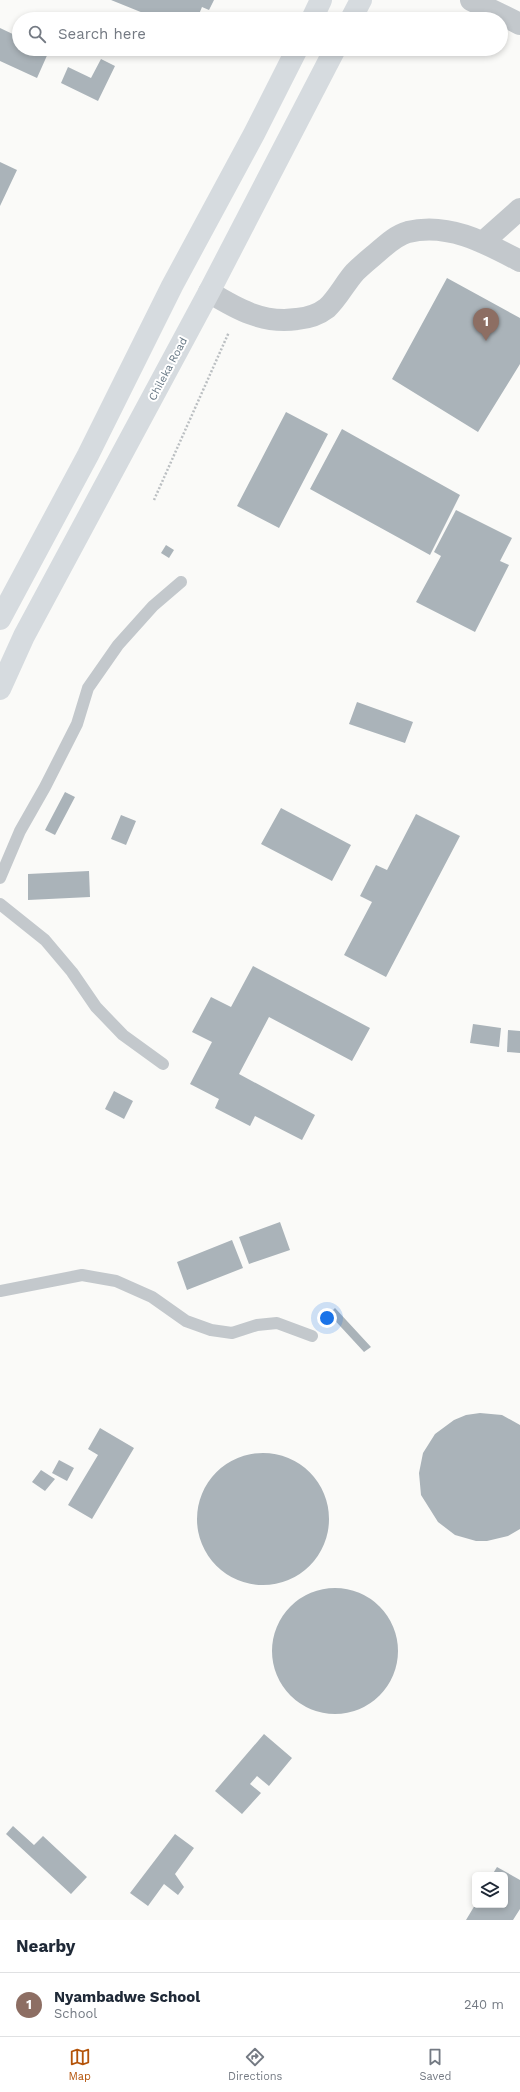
<!DOCTYPE html>
<style>
body{margin:0;font-family:"Work Sans",sans-serif;background:#f2f2f3;color:#1f2937}
.controls{position:absolute;right:12px;bottom:12px;display:grid;overflow:hidden;border-radius:6px;box-shadow:0 2px 6px #0003}
.controls button{width:36px;height:36px;display:grid;place-items:center;padding:0;border:0;border-bottom:1px solid #e0e1e3;background:#fff;color:#1f2937;font:20px sans-serif}
.you{position:absolute;left:327px;top:1318px;width:14px;height:14px;margin:-10px;border:3px solid #fff;border-radius:50%;background:#1a73e8;box-shadow:0 0 0 6px #1a73e833}
.badge{display:grid;place-items:center;width:26px;height:26px;border-radius:50%;background:#b45309;color:#fff;font-size:13px;font-weight:700}
.pin{position:absolute;translate:-50% -33px;filter:drop-shadow(0 1px 2px #0008)}
.pin::after{content:'';position:absolute;top:21px;width:14px;height:12px;background:inherit;clip-path:polygon(0 0,100% 0,50% 100%)}
.list{margin:0;padding:0;list-style:none}
h2{display:flex;justify-content:space-between;align-items:center;height:52px;margin:0;padding:0 16px;font-size:17px}
h2 small{font-size:13px;font-weight:400;color:#747a83}
.list li{display:grid;grid-template-columns:26px 1fr auto;gap:12px;align-items:center;box-sizing:border-box;height:64px;padding:0 16px;border-top:1px solid #e0e1e3}
.list b{display:block;font-size:15px;white-space:nowrap}
.list p{margin:0;font-size:13px;white-space:nowrap;color:#747a83}
.list em{font-size:13px;font-style:normal;color:#747a83}
.icon{flex:none;width:22px;height:22px;fill:none;stroke:currentColor;stroke-width:2;stroke-linecap:round;stroke-linejoin:round}
.map{position:relative;flex:none;width:520px;height:1920px;overflow:hidden}
.search{position:absolute;background:#fff;box-shadow:0 2px 6px #0003;left:12px;right:12px;top:12px;height:44px;display:flex;align-items:center;gap:10px;box-sizing:border-box;padding:0 14px;border-radius:22px;color:#747a83;font-size:15px}
.sheet{height:116px;background:#fff}
nav{display:flex;justify-content:space-around;align-items:center;box-sizing:border-box;height:56px;border-top:1px solid #e0e1e3;background:#fff;font-size:11px;color:#747a83}
nav a{display:grid;justify-items:center;gap:2px}
nav .on{color:#b45309}
.map>svg:first-child{display:block}
.building{fill:#aab3b9}
.lines{fill:none;stroke-linecap:round;stroke-linejoin:round}
.path{stroke:#bbbfc2;stroke-width:2.5;stroke-dasharray:2 2;stroke-linecap:butt}
.lane{stroke:#c3c8cc;stroke-width:12}
.street{stroke:#c3c8cc;stroke-width:22}
.highway{stroke:#d6dbdf;stroke-width:22}
.labels{text-anchor:middle;dominant-baseline:central;stroke-width:4;stroke-linejoin:round;paint-order:stroke}
.street-label{font-size:11px;fill:#657683;stroke:#fff}
</style>
<div class="map">
<svg width="520" height="1920" viewBox="0 0 520 1920">
<rect width="100%" height="100%" fill="#fafaf8"/>
<path class="building" d="M111,0H214L209,10L202,7L197,19H158Z
M0,28L19,37V49H45L49,51L37,78L0,61Z
M101,59L115,66L98,101L61,83L68,67L91,78Z
M0,162L17,170L0,206Z
M447,278L520,318V364L478,432L392,379Z
M286,412L328,434L279,528L237,506Z
M342,429L460,495L430,555L310,489Z
M456,510L512,538L500,561L509,565L475,632L416,602L441,556L434,552Z
M166,545L174,550L169,558L161,553Z
M357,702L413,722L405,743L349,724Z
M65,792L75,797L55,835L45,830Z
M281,808L351,845L332,881L261,844Z
M416,814L460,836L386,977L344,955L372,902L360,896L376,865L387,870Z
M121,815L136,821L126,845L111,839Z
M89,871L90,897L28,900V874Z
M253,966L370,1028L352,1061L269,1017L239,1074L315,1115L302,1140L255,1116L250,1126L215,1108L219,1099L190,1084L212,1042L192,1032L211,997L231,1007Z
M473,1024L501,1028L499,1047L470,1043Z
M508,1030L520,1031V1053L507,1052Z
M114,1091L133,1101L124,1119L105,1109Z
M280,1222L290,1250L249,1264L239,1237Z
M232,1240L243,1268L187,1290L177,1262Z
M335,1308L371,1347L364,1352L329,1314Z
M480,1413L502,1415L520,1425V1529L508,1536L487,1541H476L455,1535L438,1522L421,1495L419,1473L423,1453L435,1434L454,1420L466,1415Z
M100,1428L134,1448L92,1519L68,1505L98,1455L88,1449Z
M197 1519a66 66 0 1 1 132 0a66 66 0 1 1-132 0Z
M59,1460L74,1468L67,1481L52,1473Z
M41,1470L55,1479L45,1491L32,1482Z
M272 1651a63 63 0 1 1 126 0a63 63 0 1 1-126 0Z
M264,1734L292,1758L269,1786L257,1776L250,1784L261,1793L242,1814L215,1791Z
M13,1826L34,1845L43,1836L87,1877L71,1894L6,1834Z
M175,1834L194,1848L175,1874L184,1887L178,1895L164,1884L148,1906L130,1893Z
M497,1867L520,1880V1909L513,1920H466L475,1905H505V1875H492Z"/>
<g class="lines">
<path class="path" d="M154,500L229,332"/>
<path class="lane" d="M0,878L20,831L45,787L77,724L88,688L118,645L153,606L181,582
M0,904L45,940L72,972L96,1007L123,1035L163,1064
M0,1291L82,1275L116,1281L152,1297L186,1321L211,1330L232,1333L257,1325L277,1323L312,1336"/>
<path class="street" d="M471,0L520,24
M483,242L520,209
M209,292C237,309 263,324 297,319C308,318 318,315 327,308C338,298 345,283 355,272C361,266 367,261 373,256C384,247 394,236 408,232C448,222 486,243 520,261"/>
<path class="highway" d="M312,19L321,0
M351,19L361,0
M0,619L88,455L172,286L254,134L297,49
M0,689L24,636L209,292L335,49"/>
</g>
<g class="labels">
<g class="street-label">
<text transform="translate(168 369) rotate(-62)">Chileka Road</text>
</g>
</g>
</svg>
<div class="controls">
<button><svg class="icon" aria-label="layers" viewBox="0 0 24 24"><path d="M12 4l9 5-9 5-9-5zM3 14l9 5 9-5"/></svg></button>
</div>
<div class="you"></div>
<div class="pin badge" style="left:486px;top:341px;background:#8d6e63">1</div>
<div class="search"><svg class="icon" aria-label="search" viewBox="0 0 24 24"><circle cx="10" cy="10" r="6"/><path d="M15 15l6 6"/></svg>Search here</div>
</div>
<section class="sheet">
<h2>Nearby<small></small></h2>
<ul class="list">
<li><span class="badge" style="background:#8d6e63">1</span><div><b>Nyambadwe School</b><p>School</p></div><em>240 m</em></li>
</ul>
</section>
<nav>
<a class="on"><svg class="icon" aria-label="map" viewBox="0 0 24 24"><path d="M3 6l6-2 6 2 6-2v14l-6 2-6-2-6 2zM9 4v14M15 6v14"/></svg>Map</a>
<a><svg class="icon" aria-label="directions" viewBox="0 0 24 24"><path d="M12 3l9 9-9 9-9-9zM9 14v-3h6M13 9l2 2-2 2"/></svg>Directions</a>
<a><svg class="icon" aria-label="saved" viewBox="0 0 24 24"><path d="M7 4h10v16l-5-4-5 4z"/></svg>Saved</a>
</nav>
